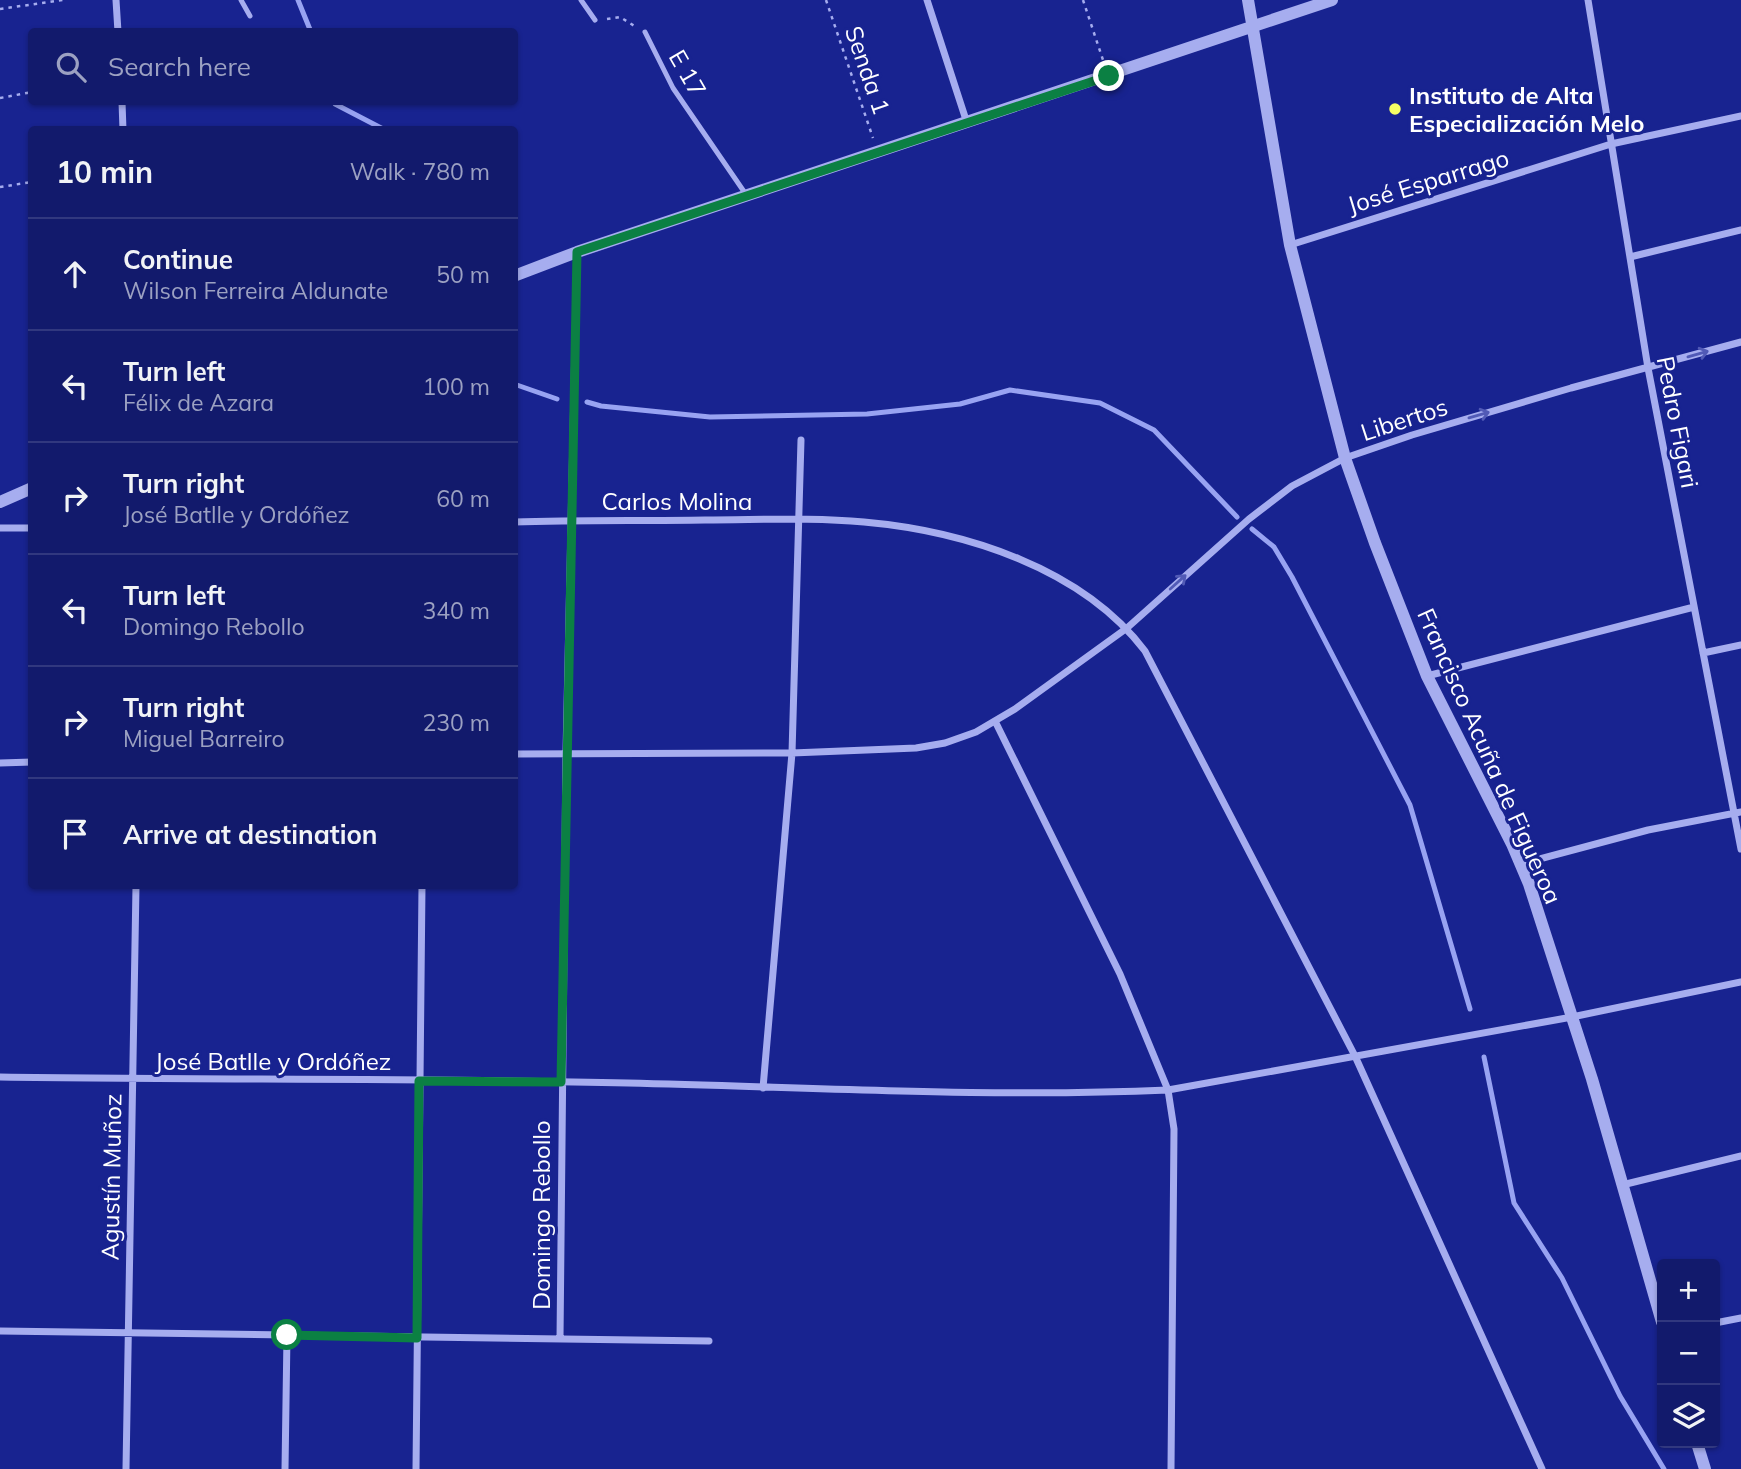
<!DOCTYPE html>
<meta charset="utf-8">
<style>
body{margin:0;font-family:Mulish,sans-serif;background:#1f2774;color:#f1f3f6}
.controls{position:absolute;right:21px;bottom:21px;display:grid;overflow:hidden;border-radius:7px;box-shadow:0 2px 5px #0004}
.controls button{width:63px;height:63px;display:grid;place-items:center;padding:0;border:0;border-bottom:2px solid #31387f;background:#121a6c;color:#f1f3f6;font:35px sans-serif}
.stop{position:absolute;width:21px;height:21px;margin:-16px;border:5px solid #0b8043;border-radius:50%;background:#fff}
.stop.end{background:#0b8043;border-color:#fff;box-shadow:0 2px 7px #0008}
.list{margin:0;padding:0;list-style:none}
h2{display:flex;justify-content:space-between;align-items:center;height:91px;margin:0;padding:0 28px;font-size:30px}
h2 small{font-size:23px;font-weight:400;color:#9ca1c2}
.list li{display:grid;grid-template-columns:46px 1fr auto;gap:21px;align-items:center;box-sizing:border-box;height:112px;padding:0 28px;border-top:2px solid #31387f}
.list b{display:block;font-size:26px;white-space:nowrap}
.list p{margin:0;font-size:23px;white-space:nowrap;color:#9ca1c2}
.list em{font-size:23px;font-style:normal;color:#9ca1c2}
.icon{flex:none;width:38px;height:38px;fill:none;stroke:currentColor;stroke-width:2;stroke-linecap:round;stroke-linejoin:round}
.map{position:relative;flex:none;width:1741px;height:1469px;overflow:hidden}
.search{position:absolute;background:#121a6c;box-shadow:0 2px 5px #0004;left:28px;top:28px;width:490px;height:77px;display:flex;align-items:center;gap:18px;box-sizing:border-box;padding:0 24px;border-radius:7px;color:#9ca1c2;font-size:26px}
.panel{position:absolute;background:#121a6c;box-shadow:0 2px 5px #0004;left:28px;top:126px;width:490px;height:763px;border-radius:7px}
.map>svg:first-child{display:block}
.lines{fill:none;stroke-linecap:round;stroke-linejoin:round}
.stream{stroke:#98a3f2;stroke-width:5}
.path{stroke:#a6adef;stroke-width:2.5;stroke-dasharray:3.5 5;stroke-linecap:butt}
.service{stroke:#a6adef;stroke-width:5}
.minor{stroke:#a6adef;stroke-width:7}
.tertiary{stroke:#a6adef;stroke-width:12}
.oneway{stroke:#515ab6}
.route{stroke:#0b8043;stroke-width:9}
.poi-dot{fill:#f6ff64;stroke:#182390;stroke-width:2.5}
.labels{text-anchor:middle;dominant-baseline:central;stroke-width:6;stroke-linejoin:round;paint-order:stroke}
.street-label{font-size:24px;fill:#fff;stroke:#182390}
.poi-label{font-size:24px;font-weight:bold;fill:#fff;stroke:#182390;text-anchor:start}
</style>
<div class="map">
<svg width="1741" height="1469" viewBox="0 0 1741 1469">
<rect width="100%" height="100%" fill="#182390"/>
<g class="lines">
<path class="stream" d="M298,0L311,32
M334,102L335,104L385,130
M514,384L557,399
M587,402L601,406L710,417L867,414L960,404L1010,390L1100,403L1154,430L1237,517
M1252,529L1274,547L1292,577L1410,805L1470,1009
M1484,1057L1514,1203L1562,1278L1620,1396L1664,1469"/>
<path class="path" d="M826,0L873,138
M1083,0L1104,63
M0,9L63,0
M607,19L620,17L636,27
M0,98L32,92
M0,187L32,182"/>
<path class="service" d="M241,0L250,16
M581,0L595,20
M645,32L673,88L747,196"/>
<path class="minor" d="M116,0L118,32
M927,0L967,123
M1588,0L1648,368L1741,849
M122,102L123,130
M1290,245L1611,144L1741,116
M1630,257L1741,230
M514,522C578,520 642,521 705,520C758,520 812,517 864,522C965,531 1082,568 1145,651L1355,1056L1542,1469
M0,528H32
M1703,653L1741,645
M1427,676L1694,607
M995,721L1120,974L1168,1090L1174,1129L1171,1469
M514,754L792,753L916,748L945,743L976,732L1015,709L1127,628L1249,519L1292,486L1345,458L1412,435L1571,388L1741,342
M0,763L32,762
M1521,864L1648,830L1741,812
M0,1077C209,1080 419,1078 628,1083C808,1087 988,1098 1168,1090L1572,1017L1741,982
M763,1088L792,753L801,440
M1622,1185L1741,1156
M1715,1323L1741,1318
M0,1331L709,1341
M560,1339L566,753L577,252
M126,1469L136,886
M285,1469L287,1335
M416,1469L422,886"/>
<path class="tertiary" d="M1248,0L1290,245L1345,458L1375,543L1427,676L1512,844L1529,884L1592,1079L1662,1322
M514,276L577,252L1332,0
M0,502L32,488
M1697,1443L1705,1469"/>
</g>
<defs><path id="oneway-shaft" d="M-6 0H5M1.5-3L5.5 0L1.5 3" fill="none" stroke-width="1.6" stroke-linecap="round" stroke-linejoin="round" transform="scale(1.75)"/></defs>
<g class="oneway">
<use href="#oneway-shaft" transform="translate(1698 354) rotate(-16)"/>
<use href="#oneway-shaft" transform="translate(1479 415) rotate(-16)"/>
<use href="#oneway-shaft" transform="translate(1178 582) rotate(-42)"/>
</g>
<g class="lines">
<path class="route" d="M287,1335L417,1338L419,1081L561,1082L577,252L1109,76"/>
</g>
<circle class="poi-dot" cx="1395" cy="109" r="7"/>
<g class="labels">
<g class="street-label">
<text transform="translate(868 70) rotate(71)">Senda 1</text>
<text transform="translate(688 73) rotate(60)">E 17</text>
<text transform="translate(1428 181) rotate(-17)">José Esparrago</text>
<text transform="translate(1404 419) rotate(-18)">Libertos</text>
<text transform="translate(1678 422) rotate(79)">Pedro Figari</text>
<text x="677" y="501">Carlos Molina</text>
<text transform="translate(1490 756) rotate(66)">Francisco Acuña de Figueroa</text>
<text x="273" y="1061">José Batlle y Ordóñez</text>
<text transform="translate(111 1177) rotate(-89)">Agustín Muñoz</text>
<text transform="translate(541 1215) rotate(-90)">Domingo Rebollo</text>
</g>
<g class="poi-label">
<text x="1409" y="95">Instituto de Alta<tspan x="1409" dy="28">Especialización Melo</tspan></text>
</g>
</g>
</svg>
<div class="controls">
<button>+</button>
<button>−</button>
<button><svg class="icon" aria-label="layers" viewBox="0 0 24 24"><path d="M12 4l9 5-9 5-9-5zM3 14l9 5 9-5"/></svg></button>
</div>
<div class="stop" style="left:287px;top:1335px"></div>
<div class="stop end" style="left:1109px;top:76px"></div>
<div class="search"><svg class="icon" aria-label="search" viewBox="0 0 24 24"><circle cx="10" cy="10" r="6"/><path d="M15 15l6 6"/></svg>Search here</div>
<section class="panel">
<h2>10 min<small>Walk · 780 m</small></h2>
<ul class="list">
<li><svg class="icon" aria-label="ahead" viewBox="0 0 24 24"><path d="M12 20V5M6 11l6-6 6 6"/></svg><div><b>Continue</b><p>Wilson Ferreira Aldunate</p></div><em>50 m</em></li>
<li><svg class="icon" aria-label="left" viewBox="0 0 24 24"><path d="M17 20v-9H6M10 6l-5 5 5 5"/></svg><div><b>Turn left</b><p>Félix de Azara</p></div><em>100 m</em></li>
<li><svg class="icon" aria-label="right" viewBox="0 0 24 24"><path d="M7 20v-9h11M14 6l5 5-5 5"/></svg><div><b>Turn right</b><p>José Batlle y Ordóñez</p></div><em>60 m</em></li>
<li><svg class="icon" aria-label="left" viewBox="0 0 24 24"><path d="M17 20v-9H6M10 6l-5 5 5 5"/></svg><div><b>Turn left</b><p>Domingo Rebollo</p></div><em>340 m</em></li>
<li><svg class="icon" aria-label="right" viewBox="0 0 24 24"><path d="M7 20v-9h11M14 6l5 5-5 5"/></svg><div><b>Turn right</b><p>Miguel Barreiro</p></div><em>230 m</em></li>
<li><svg class="icon" aria-label="arrive" viewBox="0 0 24 24"><path d="M6 21V4h12l-3 4 3 4H6"/></svg><div><b>Arrive at destination</b></div></li>
</ul>
</section>
</div>
